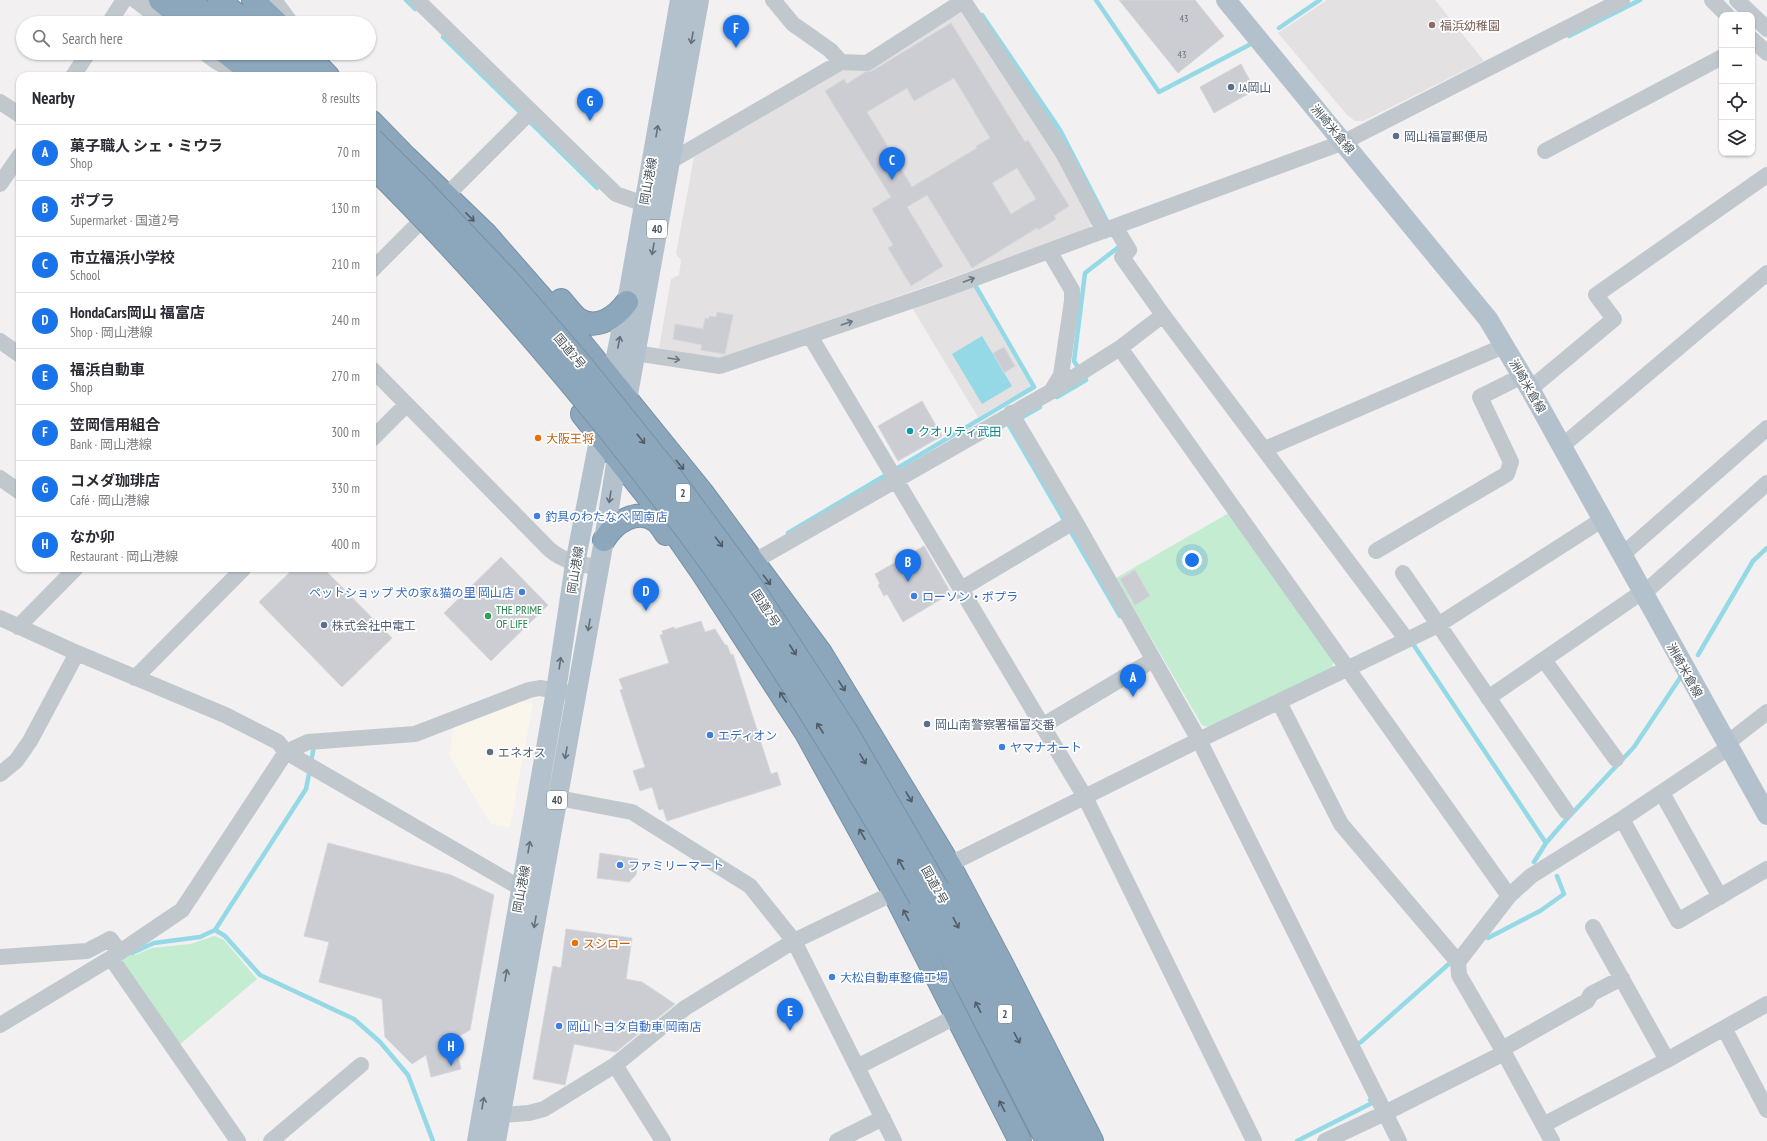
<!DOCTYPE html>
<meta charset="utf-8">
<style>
body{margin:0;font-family:"PT Sans Narrow","Noto Sans JP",sans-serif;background:#f7f7f7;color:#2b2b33}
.controls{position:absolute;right:12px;top:12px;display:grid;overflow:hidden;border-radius:8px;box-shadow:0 1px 3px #0004}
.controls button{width:36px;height:36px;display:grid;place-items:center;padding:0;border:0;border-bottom:1px solid #e1e1e2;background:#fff;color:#2b2b33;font:20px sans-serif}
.you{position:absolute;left:1192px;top:560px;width:14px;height:14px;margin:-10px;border:3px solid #fff;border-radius:50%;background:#1a73e8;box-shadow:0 0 0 6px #1a73e833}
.badge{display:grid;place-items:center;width:26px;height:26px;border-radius:50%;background:#1a73e8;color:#fff;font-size:13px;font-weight:700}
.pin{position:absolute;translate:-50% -33px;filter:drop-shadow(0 1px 2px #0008)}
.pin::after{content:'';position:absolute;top:21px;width:14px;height:12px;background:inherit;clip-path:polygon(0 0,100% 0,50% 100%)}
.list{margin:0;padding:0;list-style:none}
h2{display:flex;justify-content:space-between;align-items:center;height:52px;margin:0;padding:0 16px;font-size:17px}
h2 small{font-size:13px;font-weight:400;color:#7c7c81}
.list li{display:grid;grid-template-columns:26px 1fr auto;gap:12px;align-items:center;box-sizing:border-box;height:56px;padding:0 16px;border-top:1px solid #e1e1e2}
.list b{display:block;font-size:15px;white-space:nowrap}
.list p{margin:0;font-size:13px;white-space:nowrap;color:#7c7c81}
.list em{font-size:13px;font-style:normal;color:#7c7c81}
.icon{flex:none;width:22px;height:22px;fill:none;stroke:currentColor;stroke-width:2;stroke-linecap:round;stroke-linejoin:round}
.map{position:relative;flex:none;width:1767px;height:1141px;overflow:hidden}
.search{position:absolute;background:#fff;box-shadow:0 1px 3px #0004;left:16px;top:16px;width:360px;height:44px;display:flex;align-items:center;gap:10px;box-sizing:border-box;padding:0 14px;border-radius:22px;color:#7c7c81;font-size:15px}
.panel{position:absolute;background:#fff;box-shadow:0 1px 3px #0004;left:16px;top:72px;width:360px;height:500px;border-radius:12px}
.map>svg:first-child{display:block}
.commercial{fill:#fbf6ec}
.education{fill:#e3e1e2}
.green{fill:#c3ecd0}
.water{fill:#94d9e5}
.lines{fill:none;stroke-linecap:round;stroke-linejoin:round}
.stream{stroke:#94d9e5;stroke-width:4.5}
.building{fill:#cbcdd2;stroke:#d5d7db;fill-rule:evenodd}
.highway-casing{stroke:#7791a6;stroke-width:24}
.minor{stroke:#c0c8ce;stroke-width:16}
.major{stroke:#b2c1cc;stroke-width:20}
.highway{stroke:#8ca6bb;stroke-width:22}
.highway-bridge-casing{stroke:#7791a6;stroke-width:24;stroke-linecap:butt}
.highway-bridge{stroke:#8ca6bb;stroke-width:22}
.oneway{stroke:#646f78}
.oneway2{stroke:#515c66}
.oneway3{stroke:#6d777e}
.education-dot{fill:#8d6e63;stroke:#fff;stroke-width:1.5}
.service-dot{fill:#5c6f8a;stroke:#fff;stroke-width:1.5}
.culture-dot{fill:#0f9aa8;stroke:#fff;stroke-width:1.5}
.food-dot{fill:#e8710a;stroke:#fff;stroke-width:1.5}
.shop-dot{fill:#3f7fe0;stroke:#fff;stroke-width:1.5}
.leisure-dot{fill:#2e9e5b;stroke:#fff;stroke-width:1.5}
.labels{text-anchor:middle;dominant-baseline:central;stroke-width:3.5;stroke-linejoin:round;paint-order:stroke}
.number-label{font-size:10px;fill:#6a727a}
.shield{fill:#fff;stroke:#80878d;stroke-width:1}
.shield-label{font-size:11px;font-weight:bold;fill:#4a545c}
.education-label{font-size:12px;fill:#785e54;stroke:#fff;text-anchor:start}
.service-label{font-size:12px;fill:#4e5e75;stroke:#fff;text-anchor:start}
.street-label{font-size:12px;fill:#4a545c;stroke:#fff}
.culture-label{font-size:12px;fill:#0d838f;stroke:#fff;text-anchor:start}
.food-label{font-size:12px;fill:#c56008;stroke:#fff;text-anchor:start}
.shop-label{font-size:12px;fill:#366cbe;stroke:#fff;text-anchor:start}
.leisure-label{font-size:12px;fill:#27864d;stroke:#fff;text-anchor:start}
</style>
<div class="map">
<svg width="1767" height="1141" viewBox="0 0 1767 1141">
<rect width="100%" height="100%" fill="#f2f0f0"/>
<path class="commercial" d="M512,701L533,703L510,827L491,824L449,755L454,726Z"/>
<path class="education" d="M1327,0H1435L1484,61L1363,121H1355L1347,115L1278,33Z
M960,11L1002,71L1066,170L1093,220L1089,229L717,360L659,348L671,279L679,275L681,260L676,254L694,157L843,67Z
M973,286L1031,387L978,417L911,306Z"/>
<path class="green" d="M1229,513L1334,659L1332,669L1211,728L1202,725L1116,578Z
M214,936L224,940L257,979L178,1046L121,963L123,956L126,954L135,955L152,948L190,944Z"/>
<path class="water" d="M982,336L1012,386L982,404L952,354Z"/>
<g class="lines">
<path class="stream" d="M406,0L415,9
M1096,0L1159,92L1249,45
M982,15L1060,130L1109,225
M1279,28L1320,0
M1569,36L1640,0
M443,37L521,113
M531,123L597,188
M1057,397L1086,380L1074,361L1085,273L1120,246
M1019,419L1040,407
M1006,420L1120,616
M788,533L1034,387L975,285
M1413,644L1546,843L1565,821L1634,747L1682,675
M1698,655L1753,561L1767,548
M311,762L314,746
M1534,862L1546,843
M215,930L225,936L260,975L354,1019L380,1042L408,1075L433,1141
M1488,938L1540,911L1564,894L1557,876
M129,950L132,953L154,943L200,937L215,930L306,789L310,769
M1354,1045L1361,1042L1451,962
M1297,1141L1372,1103L1370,1100"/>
</g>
<path class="building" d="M1119,0H1195L1224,36L1178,73Z
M951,23L1025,142L1028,140L1069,206L1054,216L1056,219L1038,230L1037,228L972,268L927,195L907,207L943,266L911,286L888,248L893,245L872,209L891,197L825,91L844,79L847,84L865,72L872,71ZM954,78L990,138L976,146L977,148L912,187L867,112L907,88L914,101ZM1017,168L1036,199L1011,214L992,183Z
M1241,64L1255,90L1214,113L1200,87Z
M717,312L733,315L725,354L701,350L702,345L673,339L675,324L703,329L705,318L709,319V316L716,317Z
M1004,347L1015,366L1004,373L993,353Z
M922,401L942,436L898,461L878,426Z
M924,546L951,593L903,622L887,594L884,596L878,585L880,584L875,574Z
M501,557L548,605L491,661L444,613Z
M294,568H323L392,638L342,687L259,602Z
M1135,570L1150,596L1135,605L1120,579Z
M701,621L705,632L715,629L725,645H727L731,655L733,654L771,774L777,772L781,785L667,821L663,809L659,810L652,787L640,791L633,771L645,767L620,690L623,689L619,679L669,663L660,635L663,634L662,631L674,627L675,629Z
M328,843L451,875L494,895L470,1030L454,1039L461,1069L431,1077L426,1055L412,1064L385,1037L382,999L319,982L329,942L304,936Z
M600,853L638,859L636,875L629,882L597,878Z
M566,929L632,938L626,979L642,982L675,1004L616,1052L574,1044L565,1085L533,1079L553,966L561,968Z"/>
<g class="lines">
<defs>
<path id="highway" d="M160,0L188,23
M189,0L216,23
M219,0L247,23
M253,0L277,23
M226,53L255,76
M251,53L277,76
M281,53L307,76
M306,53L328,76
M372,122L406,157L486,234L583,345L702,492L821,653L949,864L1001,962L1092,1141
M561,300C566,306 572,314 578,319C597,331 616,317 627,302
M582,414L660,512L703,574L806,733L894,893L1020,1141
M604,540C614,523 637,507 656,521C660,524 663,530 666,534
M938,889L1033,1068L1069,1141
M920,898L968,988L1047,1141"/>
</defs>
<use href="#highway" class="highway-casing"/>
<path class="minor" d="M135,0L165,23
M274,0L291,23
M417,0L616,194L655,208
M773,0L793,24L830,50L841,62
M963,0L1063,153L1104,231
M1712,0L1727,15
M1737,0L1767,29
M109,23L124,0
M1752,39L1767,53
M205,53L217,62L243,76
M73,76L88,53
M0,102L20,115
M1545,151L1722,57
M669,162L841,62L867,63L963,1
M0,184L20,155
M447,195L530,112
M1115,227L1129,250L1122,257L1163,315L1407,640
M1049,251L1072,290V301L1061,375L1052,390
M372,270L417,225
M810,336L1085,797L1254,1141
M0,341L20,355
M1120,348L1509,896
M635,353L720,366L943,290L1344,142L1622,0
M372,369L550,550C565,562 580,565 599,567
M1530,389L1614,319L1596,295L1767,175
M1011,413L1075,521L1199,740L1399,1141
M372,439L406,405
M1562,446L1767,273
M1265,449L1504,346
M0,478L20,492
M1376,551L1507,474L1511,462L1480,397L1522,376
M1622,555L1767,428
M753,562L1052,391L1120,348L1163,315
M1403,573L1566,811
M961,589L1075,521
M1643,594L1767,483
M0,618L77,653L225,715L278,742L286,752L522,889L532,891
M18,627L76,568
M1544,660L1616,759
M135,678L244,568
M1488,698L1642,592
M1279,702L1341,824L1458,962L1459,975L1502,1049L1552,1141
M1042,726L1153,660
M1726,744L1767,712
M0,774L16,761L30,741L77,653
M1662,793L1720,897
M558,798L632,812L750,886L794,941L894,1141
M1622,819L1678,921L1767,869
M940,869L1199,740L1438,625L1603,519
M1593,927L1667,1060
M0,957L87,951L110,939L120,952
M111,958L238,1141
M1458,962L1509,896L1531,876L1622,819L1728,748
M0,1025L111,958L182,910L286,752L308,742L415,734L529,690L540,688L576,694
M1724,1028L1767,1110
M1502,1049L1587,1001L1591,994L1622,978
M615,1065L663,1141
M857,1067L957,1016
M500,1115L529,1113L544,1109L615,1065L685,1008L794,941L904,888
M1543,1125L1667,1060L1767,1004
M271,1141L361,1065
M837,1141L883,1118
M1325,1141L1385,1113L1504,1053"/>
<path class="major" d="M1226,0L1488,319L1530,389L1767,815
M609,392L627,302L680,0
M625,411L699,0
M477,1141L556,691L575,564L602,425
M496,1141L604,540L619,445"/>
<use href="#highway" class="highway"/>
<defs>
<path id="highway-bridge" d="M372,139L419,186L512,284L581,364L667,471L749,582L847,732L938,889
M372,166C458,251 536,340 612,434C653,486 694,538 731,592C799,691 861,794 920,898"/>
</defs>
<use href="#highway-bridge" class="highway-bridge-casing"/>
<use href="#highway-bridge" class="highway-bridge"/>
</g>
<defs><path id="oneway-shaft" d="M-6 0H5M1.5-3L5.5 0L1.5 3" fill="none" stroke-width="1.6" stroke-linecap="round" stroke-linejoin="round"/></defs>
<g class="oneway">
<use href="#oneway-shaft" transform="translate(692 38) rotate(100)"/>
<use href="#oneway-shaft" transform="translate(657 131) rotate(-80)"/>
<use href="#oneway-shaft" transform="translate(653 249) rotate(100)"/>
<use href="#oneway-shaft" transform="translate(619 342) rotate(-79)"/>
<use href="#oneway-shaft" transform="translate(610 497) rotate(99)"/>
<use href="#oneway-shaft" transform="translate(589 625) rotate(100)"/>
<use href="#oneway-shaft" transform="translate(560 663) rotate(-82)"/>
<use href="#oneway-shaft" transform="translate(566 753) rotate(100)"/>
<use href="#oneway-shaft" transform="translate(529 847) rotate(-80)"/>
<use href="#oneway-shaft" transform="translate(535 922) rotate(100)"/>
<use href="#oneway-shaft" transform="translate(506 975) rotate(-80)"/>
<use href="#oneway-shaft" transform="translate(483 1103) rotate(-80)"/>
</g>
<g class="oneway2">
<use href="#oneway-shaft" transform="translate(470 217) rotate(45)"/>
<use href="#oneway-shaft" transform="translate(641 439) rotate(51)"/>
<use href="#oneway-shaft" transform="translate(680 465) rotate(51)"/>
<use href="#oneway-shaft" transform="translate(719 542) rotate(53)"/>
<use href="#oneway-shaft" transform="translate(767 580) rotate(53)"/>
<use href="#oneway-shaft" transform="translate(793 650) rotate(57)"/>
<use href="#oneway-shaft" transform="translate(842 686) rotate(58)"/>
<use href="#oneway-shaft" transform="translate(783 697) rotate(-123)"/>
<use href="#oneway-shaft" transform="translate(820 728) rotate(-123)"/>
<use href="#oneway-shaft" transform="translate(863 759) rotate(59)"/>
<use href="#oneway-shaft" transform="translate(909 797) rotate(59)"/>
<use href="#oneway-shaft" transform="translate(862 834) rotate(-119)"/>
<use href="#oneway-shaft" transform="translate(901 864) rotate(-119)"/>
<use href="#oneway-shaft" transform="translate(906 915) rotate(-117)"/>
<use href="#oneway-shaft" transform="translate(956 923) rotate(62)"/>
<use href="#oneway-shaft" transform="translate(978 1007) rotate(-117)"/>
<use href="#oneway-shaft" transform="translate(1017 1038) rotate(62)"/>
<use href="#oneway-shaft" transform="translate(1002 1106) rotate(-117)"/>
</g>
<g class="oneway3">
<use href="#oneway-shaft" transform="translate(969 280) rotate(-20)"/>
<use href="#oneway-shaft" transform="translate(847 323) rotate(-19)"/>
<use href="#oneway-shaft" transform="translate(674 359) rotate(9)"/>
</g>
<circle class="education-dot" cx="1432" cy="25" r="4"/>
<g class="service-dot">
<circle cx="1231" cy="87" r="4"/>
<circle cx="1396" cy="136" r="4"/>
<circle cx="324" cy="625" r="4"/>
<circle cx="927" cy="724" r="4"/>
<circle cx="490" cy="752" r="4"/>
</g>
<circle class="culture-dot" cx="910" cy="431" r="4"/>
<g class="food-dot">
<circle cx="538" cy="438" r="4"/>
<circle cx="575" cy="943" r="4"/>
</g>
<g class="shop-dot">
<circle cx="537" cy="516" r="4"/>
<circle cx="522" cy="592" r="4"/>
<circle cx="914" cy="596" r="4"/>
<circle cx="710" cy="735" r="4"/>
<circle cx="1002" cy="747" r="4"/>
<circle cx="620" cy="865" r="4"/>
<circle cx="832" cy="977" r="4"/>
<circle cx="559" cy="1026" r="4"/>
</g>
<circle class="leisure-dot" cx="488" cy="616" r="4"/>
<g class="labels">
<g class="number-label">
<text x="1184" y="18">43</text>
<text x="1182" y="54">43</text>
</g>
<g class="shield">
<rect x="647" y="220" width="20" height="18" rx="3"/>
<rect x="676" y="484" width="14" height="18" rx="3"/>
<rect x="547" y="791" width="20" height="18" rx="3"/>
<rect x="998" y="1005" width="14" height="18" rx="3"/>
</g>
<g class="shield-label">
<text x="657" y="229">40</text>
<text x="683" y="493">2</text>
<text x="557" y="800">40</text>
<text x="1005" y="1014">2</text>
</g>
<g class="education-label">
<text x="1440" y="25">福浜幼稚園</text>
</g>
<g class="service-label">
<text x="1239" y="87">JA岡山</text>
<text x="1404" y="136">岡山福富郵便局</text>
<text x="332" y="625">株式会社中電工</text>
<text x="935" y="724">岡山南警察署福富交番</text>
<text x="498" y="752">エネオス</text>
</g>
<g class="street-label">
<text transform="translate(1333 129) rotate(50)">洲崎米倉線</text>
<text transform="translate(648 181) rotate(-80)">岡山港線</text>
<text transform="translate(570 351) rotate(50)">国道2号</text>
<text transform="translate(1528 386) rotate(60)">洲崎米倉線</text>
<text transform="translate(575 570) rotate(-81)">岡山港線</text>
<text transform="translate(766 608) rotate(57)">国道2号</text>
<text transform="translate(1685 670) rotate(61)">洲崎米倉線</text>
<text transform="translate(935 885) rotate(61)">国道2号</text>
<text transform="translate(521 889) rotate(-80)">岡山港線</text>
</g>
<g class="culture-label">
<text x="918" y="431">クオリティ武田</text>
</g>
<g class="food-label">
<text x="546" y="438">大阪王将</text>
<text x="583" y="943">スシロー</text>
</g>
<g class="shop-label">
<text x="545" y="516">釣具のわたなべ 岡南店</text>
<text x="514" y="592" text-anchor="end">ペットショップ 犬の家&amp;猫の里 岡山店</text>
<text x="922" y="596">ローソン・ポプラ</text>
<text x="718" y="735">エディオン</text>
<text x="1010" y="747">ヤマナオート</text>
<text x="628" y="865">ファミリーマート</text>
<text x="840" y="977">大松自動車整備工場</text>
<text x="567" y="1026">岡山トヨタ自動車 岡南店</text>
</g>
<g class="leisure-label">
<text x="496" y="609">THE PRIME<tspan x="496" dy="14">OF LIFE</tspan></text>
</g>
</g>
</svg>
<div class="controls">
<button>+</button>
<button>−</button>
<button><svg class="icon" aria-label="locate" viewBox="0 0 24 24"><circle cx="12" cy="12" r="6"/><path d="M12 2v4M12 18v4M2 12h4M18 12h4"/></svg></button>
<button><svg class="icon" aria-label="layers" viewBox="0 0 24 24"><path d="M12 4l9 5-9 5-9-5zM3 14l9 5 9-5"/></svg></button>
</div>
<div class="you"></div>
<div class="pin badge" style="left:1133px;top:697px">A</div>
<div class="pin badge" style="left:908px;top:582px">B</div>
<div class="pin badge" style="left:892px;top:180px">C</div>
<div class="pin badge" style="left:646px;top:611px">D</div>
<div class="pin badge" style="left:790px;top:1031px">E</div>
<div class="pin badge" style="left:736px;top:48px">F</div>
<div class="pin badge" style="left:590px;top:121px">G</div>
<div class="pin badge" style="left:451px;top:1066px">H</div>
<div class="search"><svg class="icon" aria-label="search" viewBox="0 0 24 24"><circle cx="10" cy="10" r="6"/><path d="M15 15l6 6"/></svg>Search here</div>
<section class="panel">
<h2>Nearby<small>8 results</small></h2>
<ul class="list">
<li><span class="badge">A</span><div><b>菓子職人 シェ・ミウラ</b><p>Shop</p></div><em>70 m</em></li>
<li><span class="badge">B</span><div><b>ポプラ</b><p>Supermarket · 国道2号</p></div><em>130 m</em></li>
<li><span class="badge">C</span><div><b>市立福浜小学校</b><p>School</p></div><em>210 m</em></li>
<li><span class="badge">D</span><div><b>HondaCars岡山 福富店</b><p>Shop · 岡山港線</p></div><em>240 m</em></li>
<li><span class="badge">E</span><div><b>福浜自動車</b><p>Shop</p></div><em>270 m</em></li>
<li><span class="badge">F</span><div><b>笠岡信用組合</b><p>Bank · 岡山港線</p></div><em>300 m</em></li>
<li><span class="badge">G</span><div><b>コメダ珈琲店</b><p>Café · 岡山港線</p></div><em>330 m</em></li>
<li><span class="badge">H</span><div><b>なか卯</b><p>Restaurant · 岡山港線</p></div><em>400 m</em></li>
</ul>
</section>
</div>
